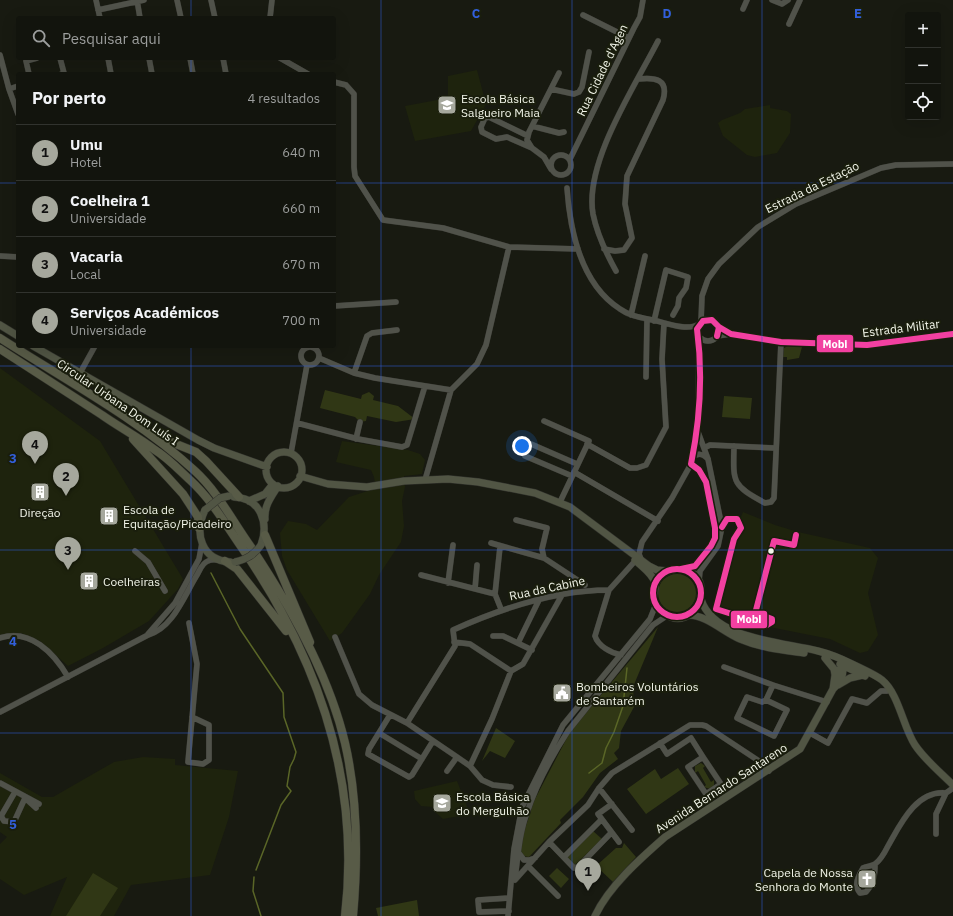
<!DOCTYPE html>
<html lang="pt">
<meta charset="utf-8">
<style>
body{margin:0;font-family:"IBM Plex Sans",sans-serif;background:#1b1d16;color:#f1f3f6}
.controls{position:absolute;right:12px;top:12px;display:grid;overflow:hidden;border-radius:4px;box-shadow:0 4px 16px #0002}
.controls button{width:36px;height:36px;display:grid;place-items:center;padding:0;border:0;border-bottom:1px solid #31332e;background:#12140d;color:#f1f3f6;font:20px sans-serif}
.you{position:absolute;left:522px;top:446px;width:14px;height:14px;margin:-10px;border:3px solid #fff;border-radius:50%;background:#1a73e8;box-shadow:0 0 0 6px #1a73e833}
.badge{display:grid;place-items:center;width:26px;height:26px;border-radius:50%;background:#a6a89d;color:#111;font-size:13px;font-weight:700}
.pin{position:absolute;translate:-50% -33px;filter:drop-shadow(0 1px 2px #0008)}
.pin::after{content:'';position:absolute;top:21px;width:14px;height:12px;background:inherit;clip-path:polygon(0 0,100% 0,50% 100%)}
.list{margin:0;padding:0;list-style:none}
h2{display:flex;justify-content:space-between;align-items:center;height:52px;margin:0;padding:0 16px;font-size:17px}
h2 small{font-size:13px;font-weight:400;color:#9c9e9d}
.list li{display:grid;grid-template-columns:26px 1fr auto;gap:12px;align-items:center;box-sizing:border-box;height:56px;padding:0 16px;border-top:1px solid #31332e}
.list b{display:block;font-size:15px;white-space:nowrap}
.list p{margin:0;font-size:13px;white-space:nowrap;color:#9c9e9d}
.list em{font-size:13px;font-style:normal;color:#9c9e9d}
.icon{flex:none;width:22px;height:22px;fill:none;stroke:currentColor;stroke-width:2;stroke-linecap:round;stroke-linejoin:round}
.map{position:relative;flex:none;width:953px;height:916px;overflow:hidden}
.search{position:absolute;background:#12140d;box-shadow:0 4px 16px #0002;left:16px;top:16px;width:320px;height:44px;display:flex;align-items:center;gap:10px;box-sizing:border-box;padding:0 14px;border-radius:4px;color:#9c9e9d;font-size:15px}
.panel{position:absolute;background:#12140d;box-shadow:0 4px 16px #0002;left:16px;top:72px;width:320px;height:276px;border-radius:4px}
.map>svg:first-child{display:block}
.built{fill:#1e230d}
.green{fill:#303715}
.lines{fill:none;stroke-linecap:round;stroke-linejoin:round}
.stream{stroke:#5a6627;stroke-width:1.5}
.minor-casing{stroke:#32332d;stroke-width:6}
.major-casing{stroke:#32332d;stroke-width:8}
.highway-casing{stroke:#32332d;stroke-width:9}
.minor{stroke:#50524a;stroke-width:5.5}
.major{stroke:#515544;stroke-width:7}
.highway{stroke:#585b47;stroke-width:8}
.major-bridge-casing{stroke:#32332d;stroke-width:8;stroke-linecap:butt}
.major-bridge{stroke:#515544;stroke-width:7}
.bus-1-casing{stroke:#1a1e0d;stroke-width:9}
.bus-1{stroke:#f240a1;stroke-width:6}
.grid{fill:none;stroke:#325fda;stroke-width:1;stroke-opacity:0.55}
.bus-dot{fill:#f2f5e9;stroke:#1a1e0d;stroke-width:1.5}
.labels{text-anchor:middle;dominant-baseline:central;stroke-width:4;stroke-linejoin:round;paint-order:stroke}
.street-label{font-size:12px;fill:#f2f5e9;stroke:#1a1e0d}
.poi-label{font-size:12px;fill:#f2f5e9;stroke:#1a1e0d;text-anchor:start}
.grid-label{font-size:13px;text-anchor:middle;font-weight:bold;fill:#325fda;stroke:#1a1e0d;stroke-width:4;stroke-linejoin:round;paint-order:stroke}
.line-badge{stroke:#1a1e0d;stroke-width:1.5}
.badge-label{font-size:11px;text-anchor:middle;font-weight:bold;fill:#fff}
</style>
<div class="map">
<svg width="953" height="916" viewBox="0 0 953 916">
<rect width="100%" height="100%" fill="#181a11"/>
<path class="built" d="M477,70L486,104L471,131L415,141L405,106L448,98V76Z
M770,105V108L787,111L791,114L790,133L777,153L755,157L747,155L723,136L718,123L722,120L740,113L745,109Z
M0,368L100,441L183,579L178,589L149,621L103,648L68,666L40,641L21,633L0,635Z
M342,441L408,450L420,454L425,460L422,474L404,476L405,487L402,501L404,526L401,542L379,575L370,594L342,633L330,641L287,570L282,556L280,533L288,521L306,524L317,530L349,497L371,490L375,483L374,477L371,470L336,462Z
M743,512L775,525L798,532L870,548L878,558L868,593L878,635L868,651L860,653L830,639L754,624L712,611L727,549Z
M143,757L175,759V765L238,771L229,817L210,875L131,885L114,916H50L67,877L24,895L0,879V844L7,837L0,832V773L42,797H53L114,762Z
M457,781L470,814L443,819L435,812L434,807L421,806L415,799L414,791Z"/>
<path class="green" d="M790,345L802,347L799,358L787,360V357H783L784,348Z
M325,390L361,399L362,395L369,392L374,396L373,400L398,406L415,419L396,422L367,416L366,421L360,422L355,417L320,408Z
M724,396L752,398L750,419L722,417Z
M658 593a19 19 0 1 1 38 0a19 19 0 1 1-38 0Z
M658,627L633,687L634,707L621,731L619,748L614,753L618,759L600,773L583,797L560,820L561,823L529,857L523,856L519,847L534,801L570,732Z
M496,728L515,741L505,758L490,751L482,761Z
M701,763L705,766L703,768L711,782L714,780V787L710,789L704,787L706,785L698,771L695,773V766Z
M678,768L689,784L646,814L627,789L655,769L661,779Z
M593,831L602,839L574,866L566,857Z
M624,843L636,857L613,882L596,866L616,848H622Z
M557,868L569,879L561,888L549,876Z
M93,873L118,888L100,916H66Z
M417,900L419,916H378L376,908Z"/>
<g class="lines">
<path class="stream" d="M211,573L240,629L283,693L284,717L296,752L294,759L290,767L287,786L291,791L281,805L256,870
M589,773L602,763L606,748L614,732L623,706L627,668
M254,877L253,891L261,916"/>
<defs>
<path id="minor" d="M96,0L100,18
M137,0L140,18
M177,0L181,18
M211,0L215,18
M772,0L782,4L788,0
M743,9L747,0
M98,10L144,0
M583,15L629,38
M270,18L272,0
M789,24L800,0
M0,55L9,89L18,114
M60,58L64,73L61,74
M108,58L111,74
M149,58L152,74
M190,58L193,74
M223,58L226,74
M280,58L308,74
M29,74L26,61L37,58
M334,82L346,85L354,94V167L355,176L383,220L443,228L509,247L578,249
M9,89L18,86
M551,89L574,94L579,92L582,87L589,52
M532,126L559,133L564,132
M528,136L489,117L485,118L481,127L482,132L496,139L507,137L532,148
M551 165a10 10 0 1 1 20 0a10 10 0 1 1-20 0Z
M570,159L634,28L640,17L643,0
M551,169L544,157L532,148L527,140L529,132L559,73
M567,188C570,231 581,284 620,309C631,317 644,318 657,321C669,324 688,331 699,324
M604,249L615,251L624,250L632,238L625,204L627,176L663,100C669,79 655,77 638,79
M0,256L18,257
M616,271C606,253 597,234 593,214C584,163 635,86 658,41
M334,306L396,302
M631,315L645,256
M697 330a11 11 0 1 1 22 0a11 11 0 1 1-22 0Z
M654,321L666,270L688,277L686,288L679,298L678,306L673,315
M701,322L702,296L708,279L719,264L758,227L796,204L881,168L896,165L953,164
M717,336L731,334L781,342L867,345L953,334
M301 356a9 9 0 1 1 18 0a9 9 0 1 1-18 0Z
M319,358L354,373L375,378L451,390
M80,373L95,346
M354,373L367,336L372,333L397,330
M646,377L647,319
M544,421L589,441L560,502
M297,423L358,439L402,447L407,445L425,386
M698,432L708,459L722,527L718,546L700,571L699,581
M356,439L360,422
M531,444L577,464
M587,444L630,468H637L646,465L666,427L662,359L664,323
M734,446C733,483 732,485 765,503L771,502L774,498L781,342
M704,448L710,445L775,448
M291,453L307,365
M525,456L572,476
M691,458C698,453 702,453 708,459
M574,472L658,521
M425,480L451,390L477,364L486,345L509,247
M516,520L547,528L542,549L544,558
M491,543L544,558L585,585
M500,547L495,594L501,609
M135,551L148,562L165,591
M641,559L639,554L642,542L672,498L691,464L698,430L699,337
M683,569C697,567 711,552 715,538C717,527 710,490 705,480C701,473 697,468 691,464
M421,575L495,594
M448,583L453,545
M475,589L477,565
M609,590L595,636C598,646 611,653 621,655
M189,623L197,664L188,762L203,764L209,760V725L192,717
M148,634L175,603L199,559L202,543
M493,636H503L532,650
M335,637L359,694L372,705L407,723L457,757L470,766L482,780L493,785L511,787
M0,638C30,628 54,653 68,677
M454,642L470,644L511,671
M518,643L539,600
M724,667L773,685L827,702
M766,700L787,710L774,736L737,718L747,697L762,702L766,700L773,685
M0,712L148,635C173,628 184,596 197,575C200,570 202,563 208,561C211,559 214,560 218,560
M390,715L369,749L368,754L409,777L412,775L433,741
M407,723L455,646L453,630C502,608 555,590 609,590L636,560
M379,733L422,759
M810,733L828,743L852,699L867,703L881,691H887
M660,743L667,754L691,738L703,757
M703,757L721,784L706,794L688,767Z
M470,766L492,719L511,671L523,664L562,595
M447,771L457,757
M0,783L39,804
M599,788L632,830
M15,792L1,816L4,821L14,822L25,798
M25,798L36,808
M612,804L598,814L619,842
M936,834V814L946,793
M549,842L574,868L578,867L611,833
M518,852L524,860H529L535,858
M564,857L601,820
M875,864C875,875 874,883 866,892L860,893C853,885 859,875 863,868C867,866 872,866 875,864C881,860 885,852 888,846C900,825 916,790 946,793L953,788
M528,866L558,896
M515,879C518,857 519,834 527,813C536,784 552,756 568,731L653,625L668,615
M515,880L549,842L588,805L599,788L612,773L690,725H702L706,726L762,763L769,771
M509,911L479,912L478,900L509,898
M508,916L514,849L522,807L563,725L650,619L656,604"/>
<path id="major" d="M0,325L18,336
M33,346L198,440L214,448L267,467
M266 470a18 18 0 1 1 36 0a18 18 0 1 1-36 0Z
M300,476L328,484L367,487L404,481L448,479L478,482L535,493L570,507L649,566L657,570L667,571
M234,497C261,498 269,523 261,545
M249,501L265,494L273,484
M205,510C194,533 201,560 230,562
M265,519C264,506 271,497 278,486
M635,560C641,566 653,574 655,583C656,595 649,601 661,611C697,642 722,566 676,569C666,570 659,576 655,584
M701,599C713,640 785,642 818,651C830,654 842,659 852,664C862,669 874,674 882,680C899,694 903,727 915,745C925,760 940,772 953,785
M688,615C707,615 723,632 740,639C761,648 782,650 804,653
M825,658L834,669L835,675
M840,664L865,676
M838,685L850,678L863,675
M833,689L835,675L845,663
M595,916C609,886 641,858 665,837L800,749L833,689C840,683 844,676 843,666"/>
<path id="highway" d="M0,338C64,379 140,420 195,471C218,492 233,522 251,547C289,604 329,675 345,743C358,799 358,859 353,916
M0,349C34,371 68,393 102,415C119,427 138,437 155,450C168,458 179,470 190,480C211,499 226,525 242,548C318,658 361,781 345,916
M156,436L196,452L206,461L239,497
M133,439L183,494L198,517L199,528
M265,535L310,642
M225,561L237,569L286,631"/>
</defs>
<use href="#minor" class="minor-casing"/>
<use href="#major" class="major-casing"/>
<use href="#highway" class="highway-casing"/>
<use href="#minor" class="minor"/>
<use href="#major" class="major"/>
<use href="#highway" class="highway"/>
<defs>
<path id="major-bridge" d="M205,510L220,498L229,496
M235,562C247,559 254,555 261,545"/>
</defs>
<use href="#major-bridge" class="major-bridge-casing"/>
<use href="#major-bridge" class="major-bridge"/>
<defs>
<path id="bus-1" d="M719,327L731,334L781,342L867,345L953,334
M722,527L727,519H737L741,528L734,539L716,609L767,625L772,622V619L756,613V610L774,541L794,545L796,535
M653 593a24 24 0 1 1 48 0a24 24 0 1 1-48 0Z
M681,569L695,566L711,546L715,538V528L706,482L699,470L691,464C700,420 703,374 697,329L703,321L712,320L719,327L717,336"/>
</defs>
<use href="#bus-1" class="bus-1-casing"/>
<use href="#bus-1" class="bus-1"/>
</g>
<path class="grid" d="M191,0V18M381,0V916M572,0V916M762,0V916M191,58V74M0,183H18M334,183H953M191,346V916M0,366H953M0,550H953M0,733H953"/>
<defs>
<symbol id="school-square" viewBox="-11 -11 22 22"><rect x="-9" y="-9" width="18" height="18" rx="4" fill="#a6a89d" stroke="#1a1e0d"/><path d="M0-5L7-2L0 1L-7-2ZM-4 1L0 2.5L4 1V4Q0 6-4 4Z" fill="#fff"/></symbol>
<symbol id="building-square" viewBox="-11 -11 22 22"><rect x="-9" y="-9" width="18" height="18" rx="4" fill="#a6a89d" stroke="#1a1e0d"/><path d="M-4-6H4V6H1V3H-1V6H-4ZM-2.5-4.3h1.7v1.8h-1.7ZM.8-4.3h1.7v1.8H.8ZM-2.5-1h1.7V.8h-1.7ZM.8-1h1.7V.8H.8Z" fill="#fff"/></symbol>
<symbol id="civic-square" viewBox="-11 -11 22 22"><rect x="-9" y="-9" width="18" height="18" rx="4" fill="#a6a89d" stroke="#1a1e0d"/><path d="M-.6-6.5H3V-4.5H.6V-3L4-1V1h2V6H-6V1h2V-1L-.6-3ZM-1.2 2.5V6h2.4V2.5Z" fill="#fff"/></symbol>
<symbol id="church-square" viewBox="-11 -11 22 22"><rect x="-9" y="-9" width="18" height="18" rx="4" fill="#a6a89d" stroke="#1a1e0d"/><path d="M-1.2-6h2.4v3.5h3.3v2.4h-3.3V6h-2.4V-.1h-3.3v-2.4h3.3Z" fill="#fff"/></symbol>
</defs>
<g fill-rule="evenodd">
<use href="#school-square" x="436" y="94" width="22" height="22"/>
<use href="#building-square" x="29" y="481" width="22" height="22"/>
<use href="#building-square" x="98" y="505" width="22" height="22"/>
<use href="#building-square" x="78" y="570" width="22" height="22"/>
<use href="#civic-square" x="551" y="682" width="22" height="22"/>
<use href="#school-square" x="431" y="792" width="22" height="22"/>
<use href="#church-square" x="856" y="868" width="22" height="22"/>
</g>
<circle class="bus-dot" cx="771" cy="551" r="3.5"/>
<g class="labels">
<g class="street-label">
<text transform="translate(602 70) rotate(-64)">Rua Cidade d'Agen</text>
<text transform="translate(812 187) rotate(-26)">Estrada da Estação</text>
<text transform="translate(901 328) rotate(-7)">Estrada Militar</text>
<text transform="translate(118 402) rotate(34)">Circular Urbana Dom Luís I</text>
<text transform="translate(547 588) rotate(-12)">Rua da Cabine</text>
<text transform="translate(721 788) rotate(-33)">Avenida Bernardo Santareno</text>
</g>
<g class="poi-label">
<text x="461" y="98">Escola Básica<tspan x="461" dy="14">Salgueiro Maia</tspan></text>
<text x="123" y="509">Escola de<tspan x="123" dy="14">Equitação/Picadeiro</tspan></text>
<text x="40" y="512" text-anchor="middle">Direção</text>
<text x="103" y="581">Coelheiras</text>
<text x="576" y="686">Bombeiros Voluntários<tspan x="576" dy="14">de Santarém</tspan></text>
<text x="456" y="796">Escola Básica<tspan x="456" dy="14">do Mergulhão</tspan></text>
<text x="853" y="872" text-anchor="end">Capela de Nossa<tspan x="853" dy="14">Senhora do Monte</tspan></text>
</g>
</g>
<g class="grid-label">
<text x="476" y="18">C</text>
<text x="667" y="18">D</text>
<text x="858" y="18">E</text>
<text x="13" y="463">3</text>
<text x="13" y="646">4</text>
<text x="13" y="829">5</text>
</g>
<g class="line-badge">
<rect x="816" y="334" width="38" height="19" rx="4" fill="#f240a1"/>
<rect x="730" y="610" width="38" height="19" rx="4" fill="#f240a1"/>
</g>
<g class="badge-label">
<text x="835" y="348">Mobi</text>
<text x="749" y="623">Mobi</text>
</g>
</svg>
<div class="controls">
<button>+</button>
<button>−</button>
<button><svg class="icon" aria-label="locate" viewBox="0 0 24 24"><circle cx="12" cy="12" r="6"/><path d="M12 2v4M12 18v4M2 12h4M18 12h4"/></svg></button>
</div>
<div class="you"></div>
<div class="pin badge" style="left:588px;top:891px">1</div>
<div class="pin badge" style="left:66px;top:496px">2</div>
<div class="pin badge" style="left:68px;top:570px">3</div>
<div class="pin badge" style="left:35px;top:464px">4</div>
<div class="search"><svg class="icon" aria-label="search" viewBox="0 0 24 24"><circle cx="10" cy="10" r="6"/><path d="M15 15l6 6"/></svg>Pesquisar aqui</div>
<section class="panel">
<h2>Por perto<small>4 resultados</small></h2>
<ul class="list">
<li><span class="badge">1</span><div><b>Umu</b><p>Hotel</p></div><em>640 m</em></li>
<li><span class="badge">2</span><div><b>Coelheira 1</b><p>Universidade</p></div><em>660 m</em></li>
<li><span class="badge">3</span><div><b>Vacaria</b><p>Local</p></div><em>670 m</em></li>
<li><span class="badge">4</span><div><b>Serviços Académicos</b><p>Universidade</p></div><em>700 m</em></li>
</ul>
</section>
</div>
